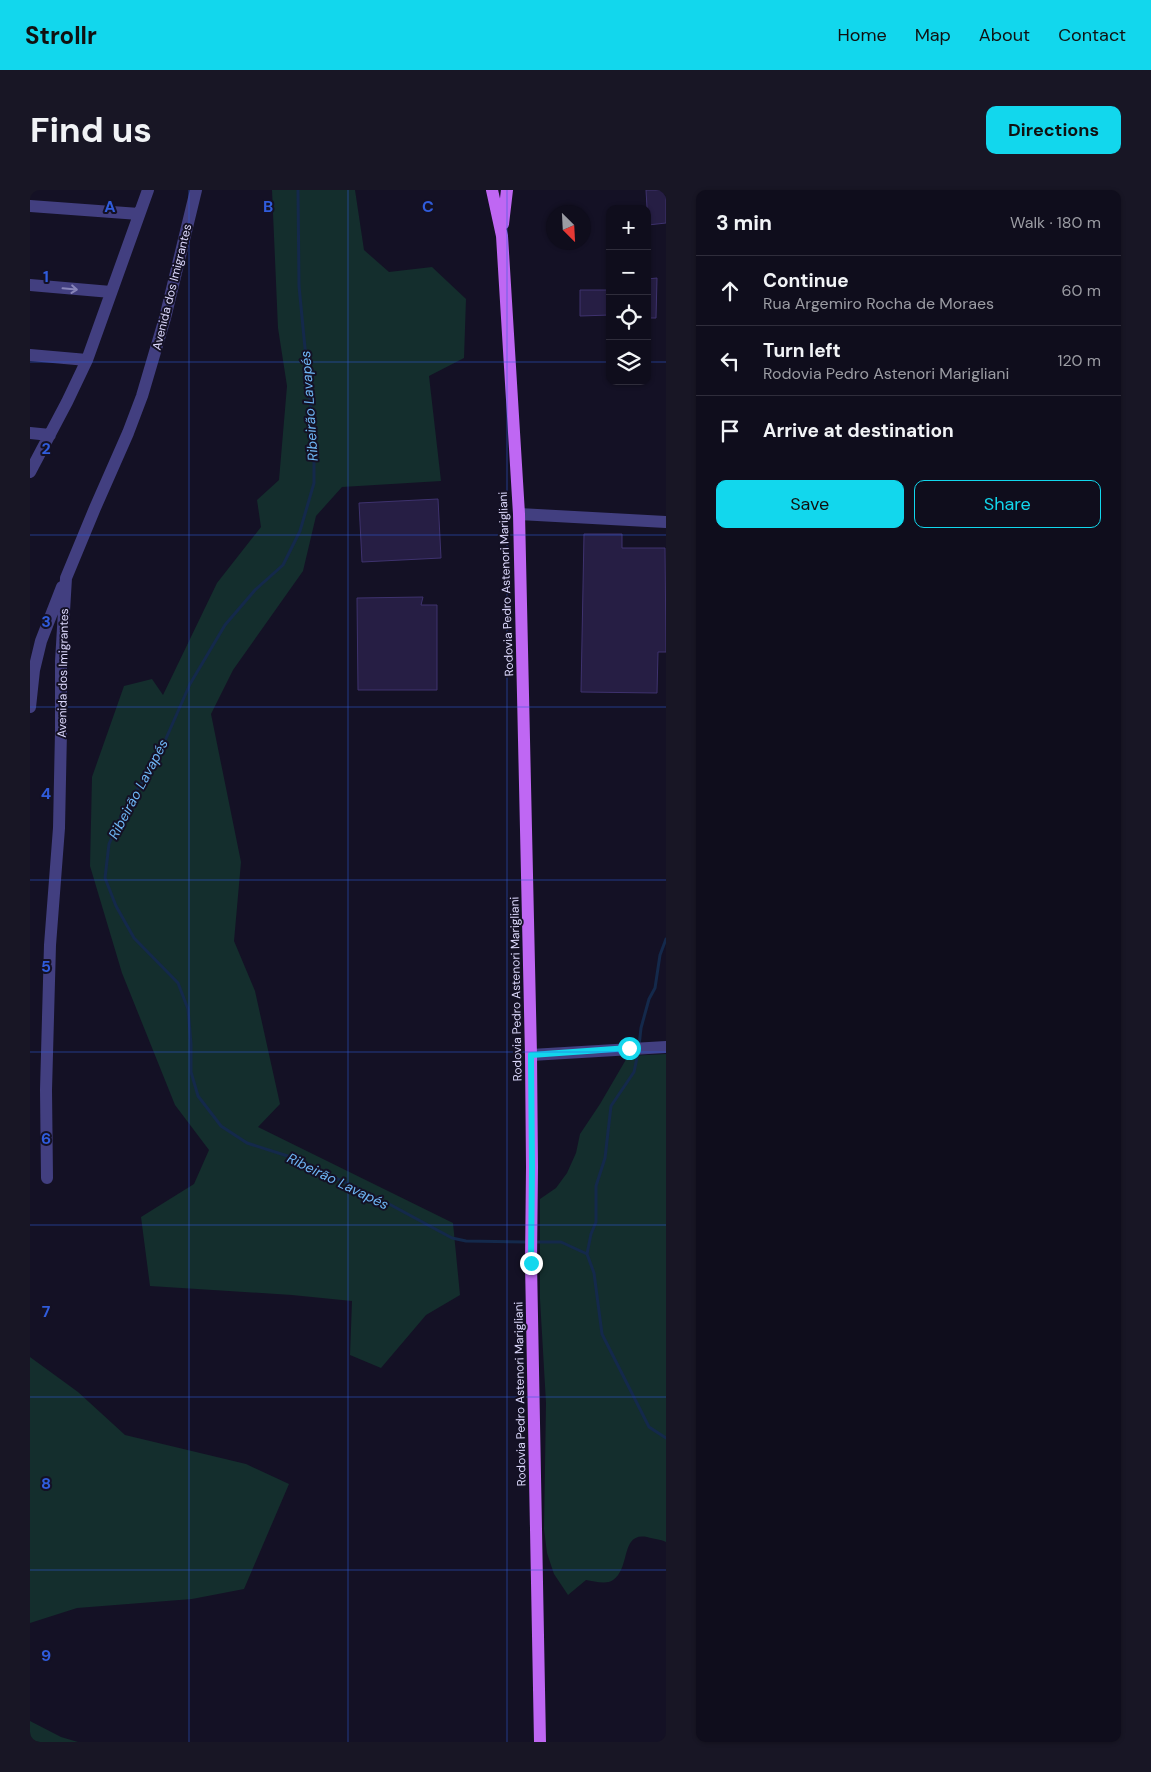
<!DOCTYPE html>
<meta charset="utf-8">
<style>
body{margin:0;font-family:"DM Sans",sans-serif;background:#181625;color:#f1f3f6}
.controls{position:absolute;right:15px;top:15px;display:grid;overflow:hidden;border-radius:10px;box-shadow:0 1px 4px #0004}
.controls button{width:45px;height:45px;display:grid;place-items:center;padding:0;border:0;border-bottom:1px solid #2f2d3b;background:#0f0d1c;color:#f1f3f6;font:25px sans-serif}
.compass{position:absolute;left:516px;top:15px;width:45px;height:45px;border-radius:50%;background:#0f0d1c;box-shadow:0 1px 4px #0004;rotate:156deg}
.stop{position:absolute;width:15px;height:15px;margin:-11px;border:4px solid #12d7ed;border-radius:50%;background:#fff}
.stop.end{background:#12d7ed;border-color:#fff;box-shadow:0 1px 5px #0008}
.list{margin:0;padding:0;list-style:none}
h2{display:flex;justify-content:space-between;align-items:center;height:65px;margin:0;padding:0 20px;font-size:21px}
h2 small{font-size:16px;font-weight:400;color:#9b9ca3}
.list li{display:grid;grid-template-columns:32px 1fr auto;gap:15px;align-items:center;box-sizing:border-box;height:70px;padding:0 20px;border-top:1px solid #2f2d3b}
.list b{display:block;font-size:19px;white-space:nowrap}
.list p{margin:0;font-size:16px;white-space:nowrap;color:#9b9ca3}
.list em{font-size:16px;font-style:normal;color:#9b9ca3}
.actions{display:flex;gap:10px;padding:15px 20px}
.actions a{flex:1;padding:11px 0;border:1px solid #12d7ed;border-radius:10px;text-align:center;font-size:18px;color:#12d7ed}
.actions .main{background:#12d7ed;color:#111}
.icon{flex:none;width:28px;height:28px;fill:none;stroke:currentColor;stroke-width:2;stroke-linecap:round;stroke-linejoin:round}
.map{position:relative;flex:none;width:636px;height:1552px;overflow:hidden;border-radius:10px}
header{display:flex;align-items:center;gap:30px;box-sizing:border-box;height:70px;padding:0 25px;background:#12d7ed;color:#111}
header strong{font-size:24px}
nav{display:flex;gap:28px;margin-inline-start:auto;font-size:18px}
.intro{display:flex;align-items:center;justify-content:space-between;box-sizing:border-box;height:120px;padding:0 30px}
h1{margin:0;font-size:35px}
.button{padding:12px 22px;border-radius:10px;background:#12d7ed;color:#111;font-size:18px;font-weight:700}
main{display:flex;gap:30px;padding:0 30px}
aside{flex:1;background:#0f0d1c;border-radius:10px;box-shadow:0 1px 4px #0004}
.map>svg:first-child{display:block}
.green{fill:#142e2d}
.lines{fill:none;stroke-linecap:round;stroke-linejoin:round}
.stream{stroke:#14294b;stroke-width:3}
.building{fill:#261e44;stroke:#3e326e}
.minor{stroke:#423f80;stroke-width:12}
.major{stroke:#bf67f3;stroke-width:12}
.oneway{stroke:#8784b8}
.route{stroke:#12d7ed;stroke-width:6}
.grid{fill:none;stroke:#305cdc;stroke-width:1;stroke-opacity:0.55}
.labels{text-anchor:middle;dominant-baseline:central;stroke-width:4;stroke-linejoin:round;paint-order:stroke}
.street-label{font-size:12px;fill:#dcd8fc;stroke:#141125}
.water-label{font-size:14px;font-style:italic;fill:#6eb5f4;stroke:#141125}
.grid-label{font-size:16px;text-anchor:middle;font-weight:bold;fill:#305cdc;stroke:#141125;stroke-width:4;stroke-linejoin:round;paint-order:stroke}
</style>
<header>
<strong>Strollr</strong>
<nav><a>Home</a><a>Map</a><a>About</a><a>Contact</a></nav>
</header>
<div class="intro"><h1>Find us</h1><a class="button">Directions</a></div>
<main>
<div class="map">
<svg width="636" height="1552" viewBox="0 0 636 1552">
<rect width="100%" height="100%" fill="#141125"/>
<path class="green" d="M242,0H325L334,60L359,82L402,77L436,109L434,168L399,186L411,291L312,297L286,326L273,381L203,480L181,524L211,672L204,751L225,801L250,914L228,937L423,1033L430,1105L396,1125L351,1178L320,1165L322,1111L262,1105L120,1096L111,1027L164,994L179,960L145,915L92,783L60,676L62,587L94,496L122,489L133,505L187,393L231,337L227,310L249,290L257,196L248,138Z
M636,864V1352C630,1349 624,1349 617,1347C590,1342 601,1378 583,1390C576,1395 564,1391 556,1390L538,1405L524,1384L517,1363L514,1339L516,1213L510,1109V1009L526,998L537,983L546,963L550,944L570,914L598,866Z
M0,1167L48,1202L95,1245L216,1274L259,1294L214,1399L162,1409L47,1418L0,1433Z
M0,1531L31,1547L48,1552H0Z"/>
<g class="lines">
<path class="stream" d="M268,0L269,96L284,251V293L270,341L253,375L225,400L195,435L160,494L127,569L94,620L79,654L75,688L86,716L104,748L148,793L158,819L161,854V882L168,906L191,936L217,953L267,969L359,1014L422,1048L436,1051L497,1052
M609,856L611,838L619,809L625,798L630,765L636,749
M503,1052H531L557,1064L564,1083L572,1144L619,1237L636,1248
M557,1064L561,1044L566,1032V996L575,968L581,916L604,882L608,863"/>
</g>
<path class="building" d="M616,0H636V33L618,35Z
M627,88L626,128H617V89Z
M550,100H580V125L550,126Z
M408,309L411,368L332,372L329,313Z
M554,344H592V358H635L636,462H628L627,503L551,502Z
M393,407L391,415H407V500H328L327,408Z"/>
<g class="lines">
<path class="minor" d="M0,16L109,24
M0,95L81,102
M0,165L57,170
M0,243L20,245
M0,282L37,212L57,170L118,0
M489,324L636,332
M0,517L4,480L11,451L32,397
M501,865L636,857
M17,988L16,900L20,755L29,638L31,541V471L36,388L65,318L98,243L112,206L135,128L166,0"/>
<path class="major" d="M462,0L472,46L489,324L501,865L502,977L501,1073L510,1552
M473,34L477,0"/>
</g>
<defs><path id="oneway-shaft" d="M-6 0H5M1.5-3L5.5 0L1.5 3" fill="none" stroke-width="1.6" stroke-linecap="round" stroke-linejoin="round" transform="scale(1.25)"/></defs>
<use class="oneway" href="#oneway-shaft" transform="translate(40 99) rotate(5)"/>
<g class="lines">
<path class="route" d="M501,1073L502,977L501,865L599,858"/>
</g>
<path class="grid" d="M159,0V1552M318,0V1552M477,0V1552M0,172H580M617,172H636M0,345H636M0,517H636M0,690H636M0,862H636M0,1035H636M0,1207H636M0,1380H636"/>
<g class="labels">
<g class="street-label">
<text transform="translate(142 97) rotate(-76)">Avenida dos Imigrantes</text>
<text transform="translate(476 394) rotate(-92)">Rodovia Pedro Astenori Marigliani</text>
<text transform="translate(33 483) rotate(-89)">Avenida dos Imigrantes</text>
<text transform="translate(486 799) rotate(-91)">Rodovia Pedro Astenori Marigliani</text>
<text transform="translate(490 1204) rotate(-91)">Rodovia Pedro Astenori Marigliani</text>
</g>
<g class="water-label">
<text transform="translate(279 216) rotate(-94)">Ribeirão Lavapés</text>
<text transform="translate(108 599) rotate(-62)">Ribeirão Lavapés</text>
<text transform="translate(308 991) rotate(26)">Ribeirão Lavapés</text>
</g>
</g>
<g class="grid-label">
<text x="80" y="22">A</text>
<text x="238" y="22">B</text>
<text x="398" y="22">C</text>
<text x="16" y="92">1</text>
<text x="16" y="264">2</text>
<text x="16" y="437">3</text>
<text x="16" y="609">4</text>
<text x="16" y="782">5</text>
<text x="16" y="954">6</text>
<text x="16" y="1127">7</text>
<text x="16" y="1299">8</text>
<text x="16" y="1471">9</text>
</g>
</svg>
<div class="controls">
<button>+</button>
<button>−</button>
<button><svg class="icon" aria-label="locate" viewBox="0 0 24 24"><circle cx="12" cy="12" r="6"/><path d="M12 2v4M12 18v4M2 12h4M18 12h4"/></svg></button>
<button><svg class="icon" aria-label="layers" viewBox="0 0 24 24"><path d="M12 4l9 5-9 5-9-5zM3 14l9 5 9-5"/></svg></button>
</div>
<svg class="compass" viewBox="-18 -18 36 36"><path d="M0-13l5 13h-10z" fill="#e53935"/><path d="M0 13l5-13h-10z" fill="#9b9ca3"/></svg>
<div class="stop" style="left:599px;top:858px"></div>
<div class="stop end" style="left:501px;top:1073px"></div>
</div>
<aside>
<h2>3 min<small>Walk · 180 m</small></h2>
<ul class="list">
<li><svg class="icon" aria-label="ahead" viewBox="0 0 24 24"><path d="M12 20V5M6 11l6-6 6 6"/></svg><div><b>Continue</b><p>Rua Argemiro Rocha de Moraes</p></div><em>60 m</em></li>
<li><svg class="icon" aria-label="left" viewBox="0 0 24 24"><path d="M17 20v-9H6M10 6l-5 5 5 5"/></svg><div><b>Turn left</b><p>Rodovia Pedro Astenori Marigliani</p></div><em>120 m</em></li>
<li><svg class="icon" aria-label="arrive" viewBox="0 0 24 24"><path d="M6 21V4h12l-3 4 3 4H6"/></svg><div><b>Arrive at destination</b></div></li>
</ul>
<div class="actions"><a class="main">Save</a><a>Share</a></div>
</aside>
</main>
